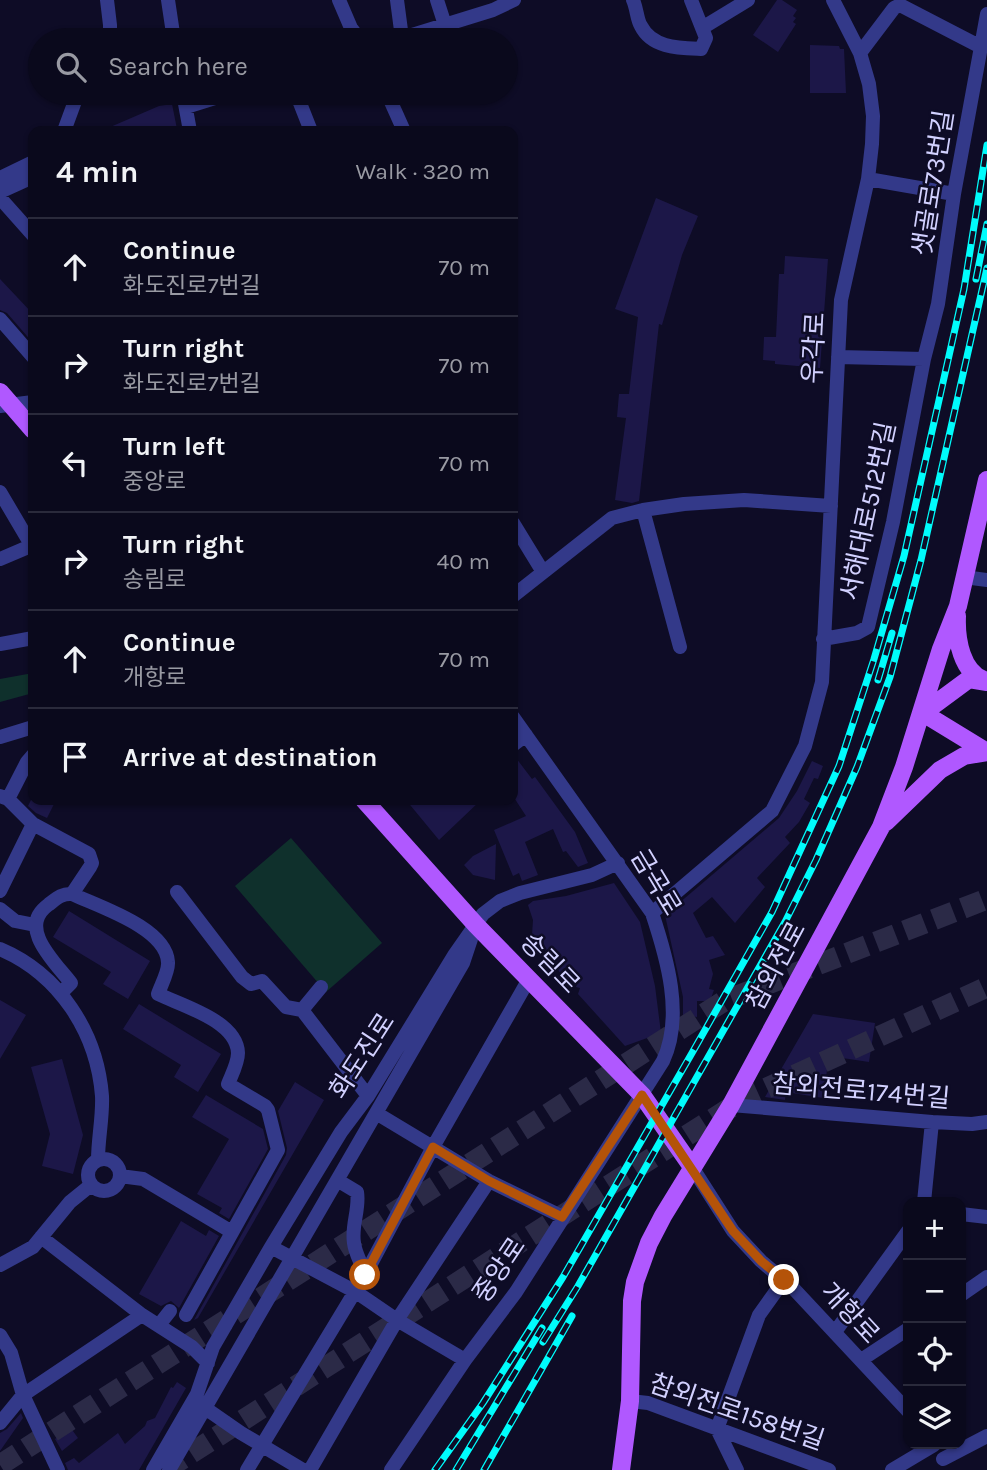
<!DOCTYPE html>
<meta charset="utf-8">
<style>
body{margin:0;font-family:Karla,"Noto Sans KR",sans-serif;background:#131225;color:#f1f3f6}
.controls{position:absolute;right:21px;bottom:21px;display:grid;overflow:hidden;border-radius:14px;box-shadow:0 2px 5px #0004}
.controls button{width:63px;height:63px;display:grid;place-items:center;padding:0;border:0;border-bottom:2px solid #2a2a3b;background:#0a091c;color:#f1f3f6;font:35px sans-serif}
.stop{position:absolute;width:21px;height:21px;margin:-16px;border:5px solid #b45309;border-radius:50%;background:#fff}
.stop.end{background:#b45309;border-color:#fff;box-shadow:0 2px 7px #0008}
.list{margin:0;padding:0;list-style:none}
h2{display:flex;justify-content:space-between;align-items:center;height:91px;margin:0;padding:0 28px;font-size:30px}
h2 small{font-size:23px;font-weight:400;color:#999aa3}
.list li{display:grid;grid-template-columns:46px 1fr auto;gap:21px;align-items:center;box-sizing:border-box;height:98px;padding:0 28px;border-top:2px solid #2a2a3b}
.list b{display:block;font-size:26px;white-space:nowrap}
.list p{margin:0;font-size:23px;white-space:nowrap;color:#999aa3}
.list em{font-size:23px;font-style:normal;color:#999aa3}
.icon{flex:none;width:38px;height:38px;fill:none;stroke:currentColor;stroke-width:2;stroke-linecap:round;stroke-linejoin:round}
.map{position:relative;flex:none;width:987px;height:1470px;overflow:hidden}
.search{position:absolute;background:#0a091c;box-shadow:0 2px 5px #0004;left:28px;top:28px;width:490px;height:77px;display:flex;align-items:center;gap:18px;box-sizing:border-box;padding:0 24px;border-radius:38px;color:#999aa3;font-size:26px}
.panel{position:absolute;background:#0a091c;box-shadow:0 2px 5px #0004;left:28px;top:126px;width:490px;height:679px;border-radius:14px}
.map>svg:first-child{display:block}
.green{fill:#0f302c}
.building{fill:#1c1748}
.lines{fill:none;stroke-linecap:round;stroke-linejoin:round}
.highway-tunnel{stroke:#2b2a47;stroke-width:21;stroke-dasharray:21 10;stroke-linecap:butt}
.minor{stroke:#333989;stroke-width:14}
.major{stroke:#b058ff;stroke-width:18}
.rail-casing{stroke:#00fcfc;stroke-width:7}
.rail{stroke:#0e0c26;stroke-width:4.5;stroke-dasharray:13;stroke-linecap:butt}
.route{stroke:#b45309;stroke-width:9}
.labels{text-anchor:middle;dominant-baseline:central;stroke-width:5;stroke-linejoin:round;paint-order:stroke}
.street-label{font-size:26px;fill:#d2d1ff;stroke:#0e0c26}
</style>
<div class="map">
<svg width="987" height="1470" viewBox="0 0 987 1470">
<rect width="100%" height="100%" fill="#0e0c26"/>
<path class="green" d="M33,673V693L0,702V679Z
M291,838L382,943L326,992L235,886Z"/>
<path class="building" d="M777,0H782L797,10L793,16L796,18L793,22L796,24L778,52L753,35Z
M810,45L839,46L840,49H844L846,93H810Z
M172,104L177,129L166,131H101L159,106Z
M656,198L698,216L682,255L662,325L659,324L639,501L632,503L615,500L626,418L617,417L619,394H629L638,317L615,309Z
M785,256L828,259L820,368L775,364V361L763,360L764,337H776L779,274H784Z
M0,279L33,314V343L7,313L0,310Z
M513,754L532,779L535,777L575,832L588,863L578,867L566,851L563,852L553,829L525,842L538,875L522,881L519,873L513,876L494,830L526,816L513,796Z
M812,761L823,766L818,779L814,778L804,799L810,803L799,822L785,837L790,843L757,878L765,887L735,923L712,897L693,913L706,938L713,936L725,955L709,960L713,974L709,989L714,990L710,1001H697V1017L683,1015V997L665,915L779,818L797,791Z
M31,800H56L47,818L36,813L28,806Z
M406,800H481L439,840Z
M496,844L495,880L473,875L464,865L473,856Z
M614,883L640,922L655,986L661,1033L625,1046L578,994L580,988L576,987L577,984L564,979L547,952L535,944L532,935L533,920L528,905L533,901L566,896Z
M69,911L150,961L128,999L103,984L111,972L53,937Z
M0,1000L26,1015L0,1059Z
M139,1004L221,1054L198,1092L174,1077L181,1065L123,1029Z
M813,1014L875,1023L869,1062L829,1056L823,1098L786,1092L785,1100L765,1097Z
M62,1059L83,1135L73,1174L42,1166L50,1134L31,1067Z
M295,1082L324,1100L198,1318L194,1320L286,1155L287,1148L278,1111Z
M206,1095L263,1129L268,1149L229,1219L219,1213L222,1208L197,1194L229,1139L192,1117Z
M181,1221L206,1236L209,1230L219,1236L179,1308L171,1301L161,1306L139,1294Z
M177,1382L186,1388L139,1470H68L65,1463L74,1458L79,1463L118,1433L125,1444L145,1426L147,1421L155,1418L171,1387L173,1388Z
M21,1413L23,1418L0,1451V1433L7,1429Z
M70,1427L78,1438L62,1451L55,1439Z"/>
<g class="lines">
<path class="highway-tunnel" d="M0,1465L724,1001L987,899
M165,1470L747,1097L987,987"/>
<path class="minor" d="M107,0L110,25V40
M168,0L174,40
M339,0L351,28L360,40
M397,0L402,38
M437,0L445,25
M633,0C637,9 637,20 641,26C652,48 679,48 701,49L706,38L691,0
M702,28L748,0
M396,40L493,10L514,0
M860,53L894,8L900,5L981,47
M183,93L190,131
M296,93L311,131
M387,93L404,131
M186,107L231,93
M64,131L78,93
M0,178L33,162
M868,179L954,194
M0,192L33,177
M0,198L33,235
M0,319L33,357
M838,357L924,359
M0,406L33,402
M0,492L33,548
M643,510L680,647
M513,523L543,572
M0,559L33,545
M964,577L987,580
M513,596L612,518L643,510L684,504L744,500L831,506
M823,639L857,633L868,627L893,522L924,359L938,304L954,194L987,14
M0,644L33,638
M0,737L33,727
M513,745L526,735
M0,796L8,799L33,824L89,854L92,863L90,867L72,894
M8,799L27,762L33,755
M0,891L33,824
M177,892L242,977L251,984L262,981L286,1007L302,1010L368,1096
M0,909L15,921L35,925
M652,913L772,811L805,746L822,682L841,300L868,179L872,144L873,116L869,84L860,53L833,0
M0,949C59,974 97,1032 102,1096C103,1117 98,1138 98,1160
M61,993L71,983C55,962 17,928 48,905C56,899 62,893 72,894C100,907 166,928 168,962C169,971 161,985 158,994C183,1006 237,1021 238,1053C238,1063 232,1074 228,1084L265,1106L268,1110L278,1150L186,1315
M302,1010L321,987
M731,1105L932,1122L972,1124L987,1122
M376,1113L489,1181L563,1217
M88 1175a16 16 0 1 1 32 0a16 16 0 1 1-32 0Z
M692,1167L733,1231L761,1261L793,1288L908,1411
M120,1176L143,1179L232,1232
M924,1202L932,1122
M961,1214L987,1217
M41,1237L142,1315L192,1347L208,1363
M271,1247L356,1292L397,1320L465,1360
M0,1265L33,1247L70,1202L91,1185
M365,1275L433,1147L529,979
M961,1295L987,1277
M159,1325L170,1311
M835,1332L908,1231
M0,1335L11,1353L23,1395L58,1470
M861,1360L908,1329
M630,1401L648,1403L829,1470
M205,1408L241,1433L303,1470
M0,1423L23,1395L142,1315
M943,1459L987,1436
M153,1470L197,1394L213,1347L271,1247L341,1132L368,1096L455,954L483,914L500,901L520,893L592,875L618,863
M169,1470L463,963L471,939
M247,1470L365,1275C362,1264 355,1253 354,1243C351,1225 360,1209 357,1192L337,1180
M310,1470L397,1320L489,1181
M391,1470L465,1360L516,1292L663,1061C684,1016 667,958 652,913L513,717
M737,1470L717,1429L759,1315L784,1280
M892,1470L934,1445"/>
<path class="major" d="M0,392L33,430
M957,616C956,638 961,674 987,681
M923,713L969,679L987,682
M923,713L987,752
M364,800L476,925L642,1095L692,1167
M886,822L940,770L964,756L987,752
M621,1470L630,1401L632,1301L635,1282L649,1243L663,1216L731,1105L881,827L904,767L941,649L958,606L987,480"/>
<defs>
<path id="rail" d="M976,279L987,224
M878,680L892,633
M543,1342L578,1286L785,922L816,860L857,767L890,677L921,560L987,268
M435,1470L483,1403L563,1277L692,1053L772,912L839,766L874,659L904,556L964,289L987,145
M456,1470L542,1328
M484,1470L572,1316"/>
</defs>
<use href="#rail" class="rail-casing"/>
<use href="#rail" class="rail"/>
</g>
<g class="lines">
<path class="route" d="M365,1275L433,1147L489,1181L562,1217L642,1095L733,1231L761,1261L784,1280"/>
</g>
<g class="labels">
<g class="street-label">
<text transform="translate(933 183) rotate(-81)">샛골로73번길</text>
<text transform="translate(814 348) rotate(-87)">우각로</text>
<text transform="translate(868 511) rotate(-78)">서해대로512번길</text>
<text transform="translate(656 882) rotate(59)">금곡로</text>
<text transform="translate(550 963) rotate(46)">송림로</text>
<text transform="translate(776 966) rotate(-62)">참외전로</text>
<text transform="translate(362 1056) rotate(-57)">화도진로</text>
<text transform="translate(861 1091) rotate(5)">참외전로174번길</text>
<text transform="translate(499 1270) rotate(-56)">중앙로</text>
<text transform="translate(850 1313) rotate(47)">개항로</text>
<text transform="translate(737 1412) rotate(19)">참외전로158번길</text>
</g>
</g>
</svg>
<div class="controls">
<button>+</button>
<button>−</button>
<button><svg class="icon" aria-label="locate" viewBox="0 0 24 24"><circle cx="12" cy="12" r="6"/><path d="M12 2v4M12 18v4M2 12h4M18 12h4"/></svg></button>
<button><svg class="icon" aria-label="layers" viewBox="0 0 24 24"><path d="M12 4l9 5-9 5-9-5zM3 14l9 5 9-5"/></svg></button>
</div>
<div class="stop" style="left:365px;top:1275px"></div>
<div class="stop end" style="left:784px;top:1280px"></div>
<div class="search"><svg class="icon" aria-label="search" viewBox="0 0 24 24"><circle cx="10" cy="10" r="6"/><path d="M15 15l6 6"/></svg>Search here</div>
<section class="panel">
<h2>4 min<small>Walk · 320 m</small></h2>
<ul class="list">
<li><svg class="icon" aria-label="ahead" viewBox="0 0 24 24"><path d="M12 20V5M6 11l6-6 6 6"/></svg><div><b>Continue</b><p>화도진로7번길</p></div><em>70 m</em></li>
<li><svg class="icon" aria-label="right" viewBox="0 0 24 24"><path d="M7 20v-9h11M14 6l5 5-5 5"/></svg><div><b>Turn right</b><p>화도진로7번길</p></div><em>70 m</em></li>
<li><svg class="icon" aria-label="left" viewBox="0 0 24 24"><path d="M17 20v-9H6M10 6l-5 5 5 5"/></svg><div><b>Turn left</b><p>중앙로</p></div><em>70 m</em></li>
<li><svg class="icon" aria-label="right" viewBox="0 0 24 24"><path d="M7 20v-9h11M14 6l5 5-5 5"/></svg><div><b>Turn right</b><p>송림로</p></div><em>40 m</em></li>
<li><svg class="icon" aria-label="ahead" viewBox="0 0 24 24"><path d="M12 20V5M6 11l6-6 6 6"/></svg><div><b>Continue</b><p>개항로</p></div><em>70 m</em></li>
<li><svg class="icon" aria-label="arrive" viewBox="0 0 24 24"><path d="M6 21V4h12l-3 4 3 4H6"/></svg><div><b>Arrive at destination</b></div></li>
</ul>
</section>
</div>
